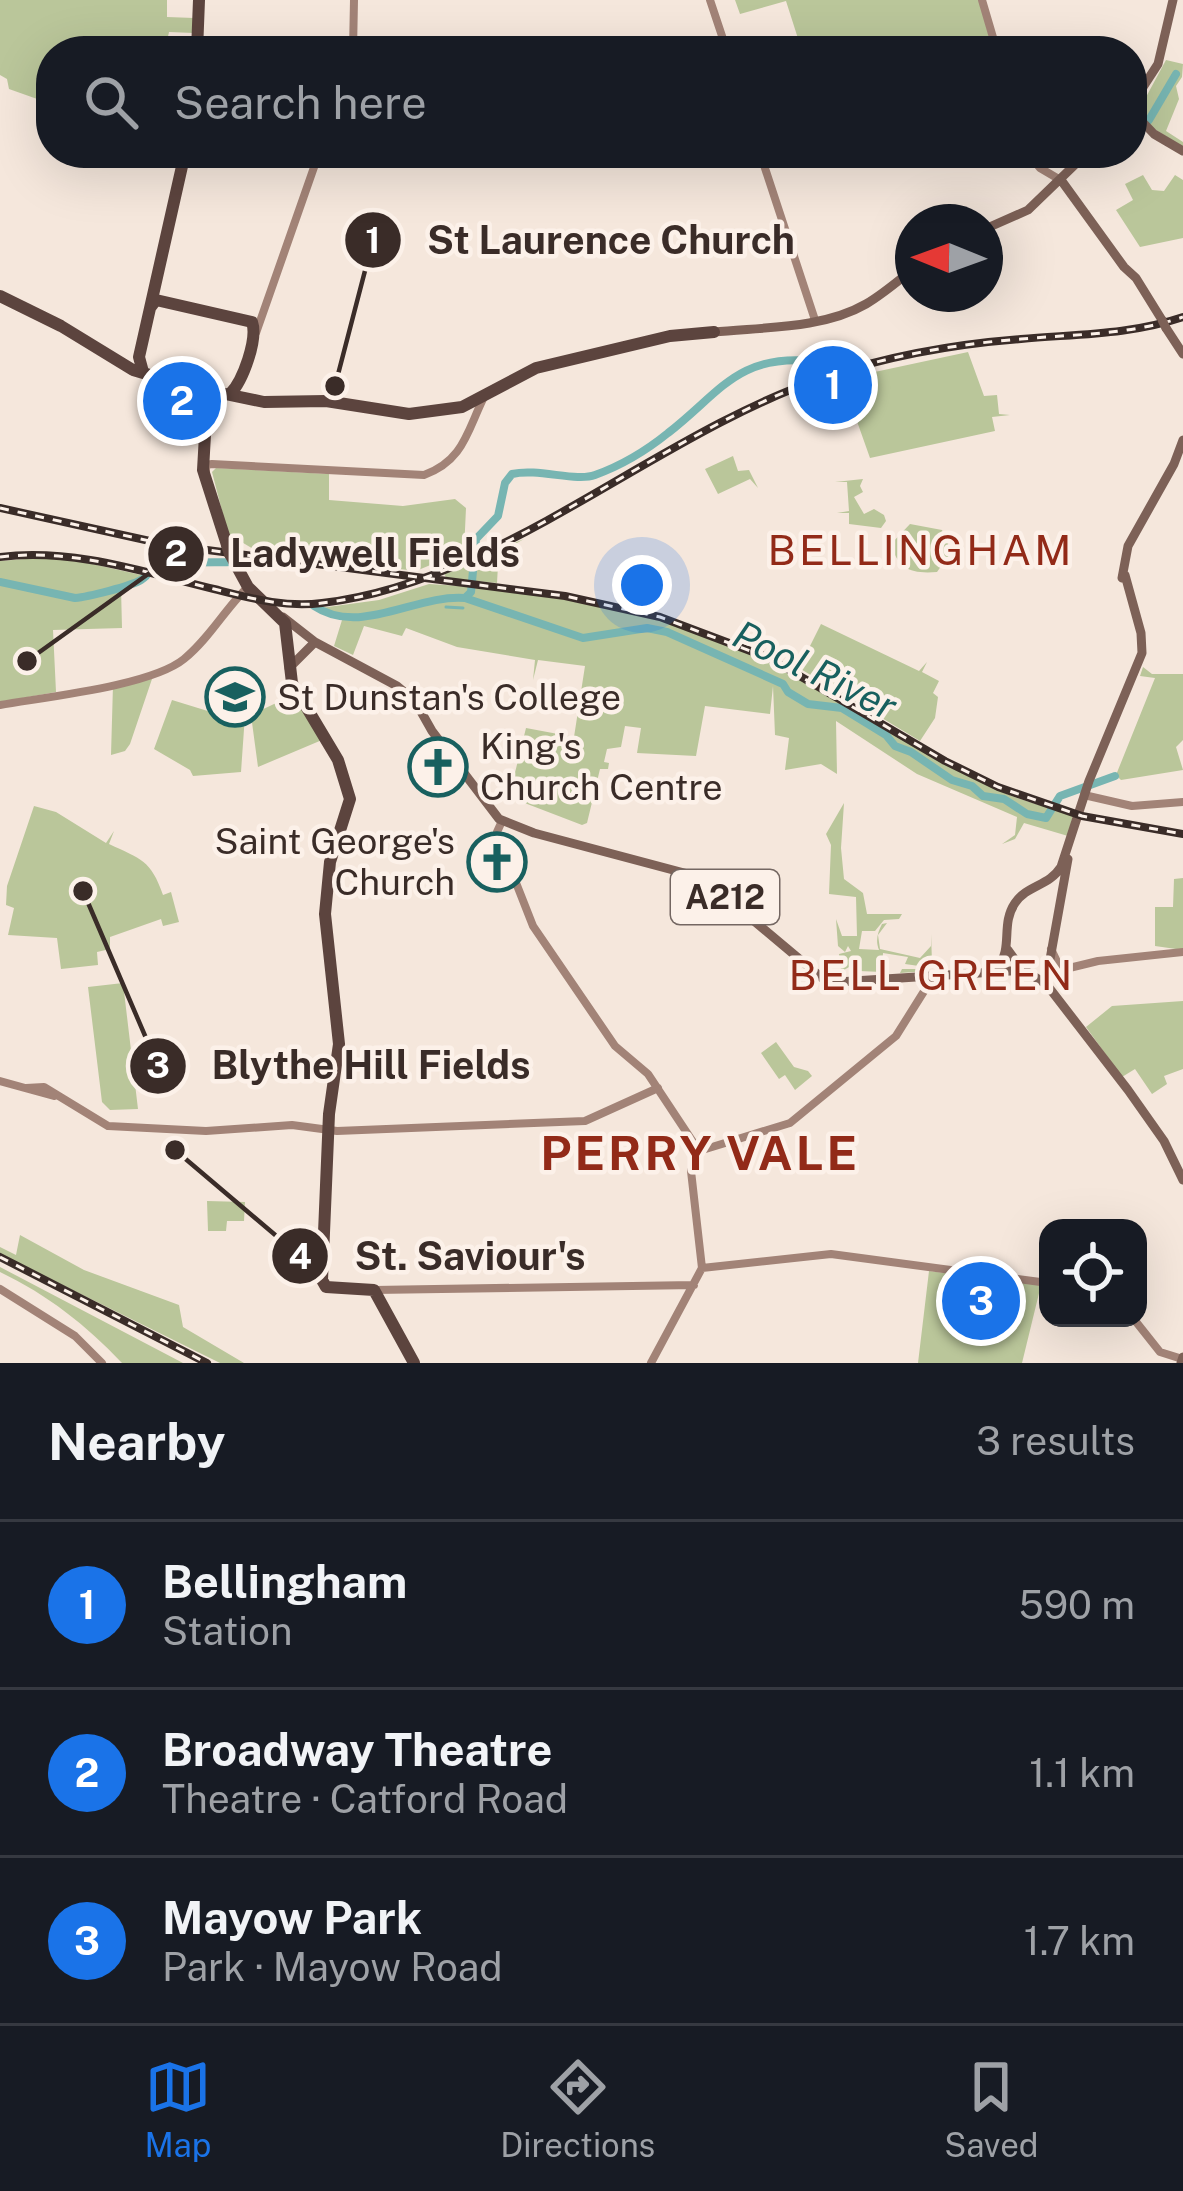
<!DOCTYPE html>
<meta charset="utf-8">
<style>
body{margin:0;font-family:"Public Sans",sans-serif;background:#20242c;color:#f1f3f6}
.controls{position:absolute;right:36px;bottom:36px;display:grid;overflow:hidden;border-radius:24px;box-shadow:0 12px 48px #0002}
.controls button{width:108px;height:108px;display:grid;place-items:center;padding:0;border:0;border-bottom:3px solid #363941;background:#171b24;color:#f1f3f6;font:60px sans-serif}
.compass{position:absolute;left:895px;top:204px;width:108px;height:108px;border-radius:50%;background:#171b24;box-shadow:0 12px 48px #0002;rotate:271deg}
.you{position:absolute;left:642px;top:585px;width:42px;height:42px;margin:-30px;border:9px solid #fff;border-radius:50%;background:#1a73e8;box-shadow:0 0 0 18px #1a73e833}
.badge{display:grid;place-items:center;width:78px;height:78px;border-radius:50%;background:#1a73e8;color:#fff;font-size:39px;font-weight:700}
.pin{position:absolute;translate:-50% -50%;border:6px solid #fff;box-shadow:0 3px 12px #0006}
.list{margin:0;padding:0;list-style:none}
h2{display:flex;justify-content:space-between;align-items:center;height:156px;margin:0;padding:0 48px;font-size:51px}
h2 small{font-size:39px;font-weight:400;color:#9ea1a6}
.list li{display:grid;grid-template-columns:78px 1fr auto;gap:36px;align-items:center;box-sizing:border-box;height:168px;padding:0 48px;border-top:3px solid #363941}
.list b{display:block;font-size:45px;white-space:nowrap}
.list p{margin:0;font-size:39px;white-space:nowrap;color:#9ea1a6}
.list em{font-size:39px;font-style:normal;color:#9ea1a6}
.icon{flex:none;width:66px;height:66px;fill:none;stroke:currentColor;stroke-width:2;stroke-linecap:round;stroke-linejoin:round}
.map{position:relative;flex:none;width:1183px;height:1363px;overflow:hidden}
.search{position:absolute;background:#171b24;box-shadow:0 12px 48px #0002;left:36px;right:36px;top:36px;height:132px;display:flex;align-items:center;gap:30px;box-sizing:border-box;padding:0 42px;border-radius:48px;color:#9ea1a6;font-size:45px}
.sheet{height:660px;background:#171b24}
nav{display:flex;justify-content:space-around;align-items:center;box-sizing:border-box;height:168px;border-top:3px solid #363941;background:#171b24;font-size:33px;color:#9ea1a6}
nav a{display:grid;justify-items:center;gap:6px}
nav .on{color:#1a73e8}
.map>svg:first-child{display:block}
.green{fill:#bac69a}
.lines{fill:none;stroke-linecap:round;stroke-linejoin:round}
.stream{stroke:#77b5b2;stroke-width:3}
.river{stroke:#77b5b2;stroke-width:8}
.secondary{stroke:#a28377;stroke-width:8}
.primary{stroke:#7d6157;stroke-width:9}
.highway{stroke:#5c443e;stroke-width:12}
.rail-casing{stroke:#3a2c28;stroke-width:8}
.rail{stroke:#fcf1e9;stroke-width:3;stroke-dasharray:9;stroke-linecap:butt}
.primary-bridge{stroke:#7d6157;stroke-width:9}
.highway-bridge{stroke:#5c443e;stroke-width:12}
.labels{text-anchor:middle;dominant-baseline:central;stroke-width:9;stroke-linejoin:round;paint-order:stroke}
.shield{fill:#fcf1e9;stroke:#746762;stroke-width:3}
.shield-label{font-size:33px;font-weight:bold;fill:#3a2c28}
.poi-label{font-size:36px;fill:#3a2c28;stroke:#fcf1e9;text-anchor:start}
.water-label{font-size:39px;font-style:italic;fill:#18605f;stroke:#fcf1e9}
.quarter-label{font-size:42px;letter-spacing:3px;fill:#922a18;stroke:#fcf1e9}
.district-label{font-size:48px;font-weight:bold;letter-spacing:3px;fill:#922a18;stroke:#fcf1e9}
.leader{fill:none;stroke:#3a2c28;stroke-width:4.5}
.callout-dot{fill:#3a2c28;stroke:#fcf1e9;stroke-width:4.5}
.mark-label{font-size:36px;text-anchor:middle;font-weight:bold;fill:#fff}
.callout-label{font-size:39px;text-anchor:middle;font-weight:bold;fill:#3a2c28;stroke:#fcf1e9;stroke-width:9;stroke-linejoin:round;paint-order:stroke}
</style>
<div class="map">
<svg width="1183" height="1363" viewBox="0 0 1183 1363">
<rect width="100%" height="100%" fill="#f5e7dc"/>
<path class="green" d="M0,0H167V17L194,18V33L169,32L166,46L160,51H51V120L44,119L40,100L9,89L7,79L0,75Z
M735,0H979L990,40L956,51H802L786,1L740,14Z
M1166,60L1183,64L1182,77L1176,86L1179,99L1166,131L1183,142V147L1153,128L1139,110Z
M1143,175L1152,190L1164,191L1175,175L1183,180V238L1140,247L1116,210L1133,200L1125,184Z
M968,352L984,396L997,395L999,414L1010,415L992,417L995,431L870,458L842,379Z
M733,456L738,471L749,470L758,488L750,479L718,494L705,469Z
M216,468L329,474V500L403,506L455,499L466,508L464,551L416,571L275,554L255,550L228,534L212,472Z
M863,479L860,486L863,492L854,497L864,514L874,509L884,515L886,521L881,528L849,524V513H837L849,511L847,482H835Z
M910,524L942,530L951,552L937,572C911,574 898,569 891,544Z
M524,539L476,566L478,570L504,559L498,565L497,583L446,578L444,572Z
M38,558L79,561L150,577L121,588L122,628L53,630L56,692L0,702V561Z
M429,584C541,590 663,609 766,657C846,695 916,751 996,789C1020,801 1047,807 1073,815L1068,836L1024,823L1015,839L1002,844L1015,835L1017,817L917,774L836,721L837,774L821,764L785,770L789,738L775,735L773,686L770,714L705,706L696,756L637,753L641,728L625,726L621,747L607,749L604,762L609,763L608,769H600L587,823L582,825L509,797L526,728L574,737L585,666L538,660L533,680L535,660L457,647L406,628L402,636L364,626L353,655L334,646L342,620L313,609L379,600Z
M821,624L919,671L927,662L922,672L939,681L933,693L938,697L935,718L920,741L799,668Z
M1143,667L1152,674H1183V740L1176,747L1183,770L1121,780L1116,775L1155,678L1140,676Z
M148,678L152,679L130,744L125,751L111,755L113,685Z
M293,695L322,740L258,767L251,715Z
M172,700L211,712L245,715L241,772L193,776L190,770L154,749Z
M844,803L841,848L844,879L863,893L867,914H902L899,919L884,920L875,931H862L859,949L879,950C875,940 878,932 882,924L887,923L878,935L880,949L920,958L931,946V934L932,962L927,971L900,973L902,969H918L919,966L905,964L908,957L883,953L882,972L859,971L856,963L837,974L841,970L839,954L851,951L848,946L845,952L838,946L836,919L842,936H857L856,897L829,894L831,845L826,834Z
M34,806L56,812L106,843L114,831L109,844C141,859 151,860 163,895L171,892L179,922L163,926L161,919L110,937V949L97,952L98,965L61,969L57,938L8,935L14,908L6,905L7,886Z
M1183,878V950L1155,946V907H1173L1174,879Z
M123,983L138,1109L110,1110L102,1102L88,987Z
M1183,1001V1069L1164,1076L1167,1084L1152,1094L1135,1069L1122,1077L1086,1027L1112,1006Z
M776,1042L794,1067L808,1071L812,1076L795,1090L785,1075L779,1079L761,1053Z
M207,1201L245,1202L244,1221H227L226,1231H208Z
M20,1235L84,1270L179,1305L183,1327L244,1363H220L0,1254V1247L16,1255Z
M0,1267L183,1363H122C86,1325 48,1295 0,1272Z
M929,1271L1041,1285L1022,1363H918Z"/>
<g class="lines">
<path class="stream" d="M446,607L463,608"/>
<path class="river" d="M1149,120L1176,74
M0,582L75,598C88,597 131,586 141,580C154,572 141,574 156,569C181,560 208,563 234,562
M465,598L583,638L647,628L667,632L783,684L788,692L808,704L842,708L886,735L895,746L911,752L952,780L972,786L983,796L1004,799L1027,814L1046,818L1060,796L1115,776
M314,606C360,637 416,594 465,598L471,592L476,539L498,516L505,483L512,474C538,468 576,482 595,475C620,466 647,450 668,433C720,393 737,354 812,361"/>
<path class="secondary" d="M710,0L727,51
M982,0L997,51
M353,51L354,0
M760,153L815,320
M1028,153L1040,168L1057,178
M256,333L319,153
M206,472V465L212,464L424,475C463,461 467,432 483,399
M0,705C45,697 151,686 184,659C209,639 225,609 247,588
M1084,795L1132,806L1183,802
M502,821L497,832L500,842L533,926L615,1046L648,1074L699,1151
M1051,949L1061,970L1098,961L1183,952
M0,1081L54,1096
M26,1088L44,1087L108,1126L206,1131L292,1125L337,1131L585,1121L658,1088
M699,1151L790,1123L896,1036L933,977
M702,1268L831,1254L1048,1283
M0,1289L75,1336L102,1363
M374,1290L694,1285
M1133,1318L1160,1352L1182,1359
M651,1363L702,1268L691,1171L699,1151"/>
<path class="primary" d="M1132,104L1158,64L1173,0
M1132,111L1154,134L1183,151
M1061,180L1124,267L1136,278L1162,320
M985,229L1028,210L1087,153
M1166,328L1183,354
M714,332C763,327 823,329 866,304C883,294 898,281 913,269
M1122,578L1128,546L1174,464L1183,440
M283,617L315,642L397,686L415,701L432,731L499,819L534,833L703,878L822,978L838,982L1025,970
M289,668L315,642
M1008,950L1020,967L1047,985L1128,1090L1164,1141L1183,1180
M997,967C1014,949 1000,925 1015,903C1027,885 1049,886 1061,867L1089,781L1142,653L1141,633L1125,575
M1047,976L1068,859
M1181,1363L1183,1357"/>
<path class="highway" d="M197,51L199,0
M0,296L61,326L133,370L187,386L264,402L326,401L409,414L462,407L536,368L670,336L714,332
M150,308L156,300L252,322C258,339 243,381 230,394
M143,372L139,357L185,153
M216,392L207,400L203,470L227,545
M230,554L248,587L285,623L292,683L338,760L350,799L330,862L325,914L339,1044L329,1114L322,1280L326,1287L374,1290L414,1363"/>
<defs>
<path id="rail" d="M0,508L168,545L565,596L660,617L769,658L945,761L998,787L1082,816L1183,834
M0,557C73,548 144,572 214,589C250,598 285,608 322,603C502,582 653,435 825,377C888,356 955,344 1021,339C1076,334 1130,335 1183,317
M0,1257L207,1363"/>
</defs>
<use href="#rail" class="rail-casing"/>
<use href="#rail" class="rail"/>
<path class="primary-bridge" d="M1162,320L1166,328"/>
<path class="highway-bridge" d="M227,545L230,554"/>
</g>
<defs>
<symbol id="school-ring" viewBox="-11 -11 22 22"><circle r="9.5" fill="#fcf1e9" stroke="#18605f" stroke-width="1.5"/><path d="M0-5L7-2L0 1L-7-2ZM-4 1L0 2.5L4 1V4Q0 6-4 4Z" fill="#18605f"/></symbol>
<symbol id="church-ring" viewBox="-11 -11 22 22"><circle r="9.5" fill="#fcf1e9" stroke="#18605f" stroke-width="1.5"/><path d="M-1.2-6h2.4v3.5h3.3v2.4h-3.3V6h-2.4V-.1h-3.3v-2.4h3.3Z" fill="#18605f"/></symbol>
</defs>
<g fill-rule="evenodd">
<use href="#school-ring" x="202" y="664" width="66" height="66"/>
<use href="#church-ring" x="405" y="734" width="66" height="66"/>
<use href="#church-ring" x="464" y="829" width="66" height="66"/>
</g>
<g class="labels">
<rect class="shield" x="671" y="870" width="108" height="54" rx="9"/>
<g class="shield-label">
<text x="725" y="897">A212</text>
</g>
<g class="poi-label">
<text x="277" y="697">St Dunstan's College</text>
<text x="480" y="746">King's<tspan x="480" dy="41">Church Centre</tspan></text>
<text x="455" y="841" text-anchor="end">Saint George's<tspan x="455" dy="41">Church</tspan></text>
</g>
<g class="water-label">
<text transform="translate(815 670) rotate(26)">Pool River</text>
</g>
<g class="quarter-label">
<text x="921" y="549">BELLINGHAM</text>
<text x="932" y="974">BELL GREEN</text>
</g>
<g class="district-label">
<text x="700" y="1152">PERRY VALE</text>
</g>
</g>
<path class="leader" d="M335 386L373 240M27 661L176 554M83 891L158 1066M175 1150L300 1256"/>
<g class="callout-dot">
<circle cx="335" cy="386" r="12"/>
<circle cx="27" cy="661" r="12"/>
<circle cx="83" cy="891" r="12"/>
<circle cx="175" cy="1150" r="12"/>
<circle cx="373" cy="240" r="30"/>
<circle cx="176" cy="554" r="30"/>
<circle cx="158" cy="1066" r="30"/>
<circle cx="300" cy="1256" r="30"/>
</g>
<g class="mark-label">
<text x="373" y="253">1</text>
<text x="176" y="566">2</text>
<text x="158" y="1078">3</text>
<text x="300" y="1269">4</text>
</g>
<g class="callout-label">
<text x="611" y="254">St Laurence Church</text>
<text x="375" y="567">Ladywell Fields</text>
<text x="371" y="1079">Blythe Hill Fields</text>
<text x="470" y="1270">St. Saviour's</text>
</g>
</svg>
<div class="controls">
<button><svg class="icon" aria-label="locate" viewBox="0 0 24 24"><circle cx="12" cy="12" r="6"/><path d="M12 2v4M12 18v4M2 12h4M18 12h4"/></svg></button>
</div>
<svg class="compass" viewBox="-18 -18 36 36"><path d="M0-13l5 13h-10z" fill="#e53935"/><path d="M0 13l5-13h-10z" fill="#9ea1a6"/></svg>
<div class="you"></div>
<div class="pin badge" style="left:833px;top:385px">1</div>
<div class="pin badge" style="left:182px;top:401px">2</div>
<div class="pin badge" style="left:981px;top:1301px">3</div>
<div class="search"><svg class="icon" aria-label="search" viewBox="0 0 24 24"><circle cx="10" cy="10" r="6"/><path d="M15 15l6 6"/></svg>Search here</div>
</div>
<section class="sheet">
<h2>Nearby<small>3 results</small></h2>
<ul class="list">
<li><span class="badge">1</span><div><b>Bellingham</b><p>Station</p></div><em>590 m</em></li>
<li><span class="badge">2</span><div><b>Broadway Theatre</b><p>Theatre · Catford Road</p></div><em>1.1 km</em></li>
<li><span class="badge">3</span><div><b>Mayow Park</b><p>Park · Mayow Road</p></div><em>1.7 km</em></li>
</ul>
</section>
<nav>
<a class="on"><svg class="icon" aria-label="map" viewBox="0 0 24 24"><path d="M3 6l6-2 6 2 6-2v14l-6 2-6-2-6 2zM9 4v14M15 6v14"/></svg>Map</a>
<a><svg class="icon" aria-label="directions" viewBox="0 0 24 24"><path d="M12 3l9 9-9 9-9-9zM9 14v-3h6M13 9l2 2-2 2"/></svg>Directions</a>
<a><svg class="icon" aria-label="saved" viewBox="0 0 24 24"><path d="M7 4h10v16l-5-4-5 4z"/></svg>Saved</a>
</nav>
